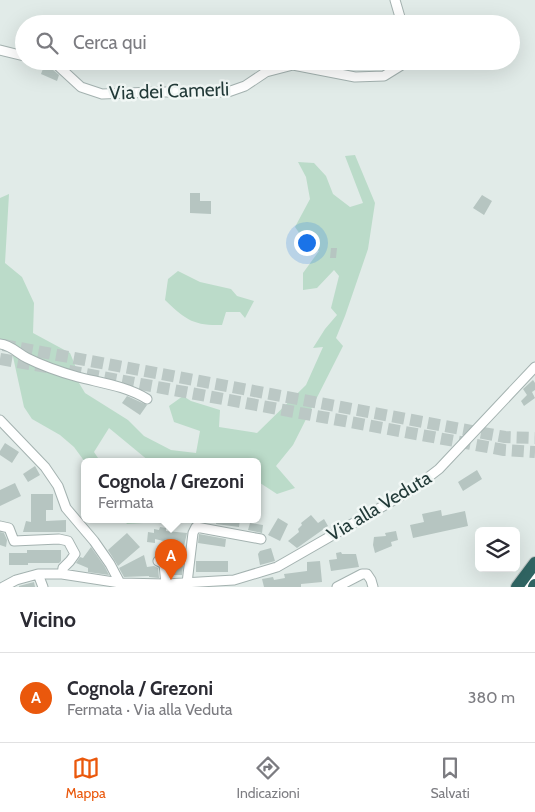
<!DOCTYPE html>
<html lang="it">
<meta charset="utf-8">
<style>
body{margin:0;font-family:Cabin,sans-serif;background:#f2f2f3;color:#2b2b33}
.controls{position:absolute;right:15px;bottom:15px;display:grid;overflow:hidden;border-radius:8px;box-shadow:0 5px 20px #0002}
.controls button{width:45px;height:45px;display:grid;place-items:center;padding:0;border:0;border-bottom:1px solid #e1e1e2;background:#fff;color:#2b2b33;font:25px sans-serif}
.you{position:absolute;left:306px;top:242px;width:18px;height:18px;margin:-12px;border:4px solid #fff;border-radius:50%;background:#1a73e8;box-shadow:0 0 0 8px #1a73e833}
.badge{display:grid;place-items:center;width:32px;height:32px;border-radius:50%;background:#ea580c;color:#fff;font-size:16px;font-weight:700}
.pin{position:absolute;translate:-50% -41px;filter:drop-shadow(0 1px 2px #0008)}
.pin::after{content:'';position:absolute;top:26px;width:18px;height:15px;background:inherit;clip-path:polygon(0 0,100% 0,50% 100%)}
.popup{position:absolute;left:81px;top:458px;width:180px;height:65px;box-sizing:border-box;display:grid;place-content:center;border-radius:8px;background:#fff;filter:drop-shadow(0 1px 4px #0005);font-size:16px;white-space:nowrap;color:#7c7c81}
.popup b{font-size:19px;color:#2b2b33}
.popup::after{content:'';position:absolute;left:50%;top:100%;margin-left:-10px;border:10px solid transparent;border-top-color:#fff}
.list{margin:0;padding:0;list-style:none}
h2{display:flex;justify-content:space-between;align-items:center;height:65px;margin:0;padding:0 20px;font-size:21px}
h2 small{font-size:16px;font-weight:400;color:#7c7c81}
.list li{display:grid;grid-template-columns:32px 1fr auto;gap:15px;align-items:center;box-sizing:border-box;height:90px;padding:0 20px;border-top:1px solid #e1e1e2}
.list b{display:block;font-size:19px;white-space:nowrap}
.list p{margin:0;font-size:16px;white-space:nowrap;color:#7c7c81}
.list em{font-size:16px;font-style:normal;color:#7c7c81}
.icon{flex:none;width:28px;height:28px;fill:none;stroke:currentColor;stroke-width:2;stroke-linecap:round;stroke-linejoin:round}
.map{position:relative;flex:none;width:535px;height:587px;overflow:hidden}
.search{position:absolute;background:#fff;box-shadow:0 5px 20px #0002;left:15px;right:15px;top:15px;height:55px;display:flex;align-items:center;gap:12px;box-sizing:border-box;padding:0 18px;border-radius:28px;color:#7c7c81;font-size:19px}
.sheet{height:155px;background:#fff}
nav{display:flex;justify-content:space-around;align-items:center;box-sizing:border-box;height:70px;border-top:1px solid #e1e1e2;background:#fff;font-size:14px;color:#7c7c81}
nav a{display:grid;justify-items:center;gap:2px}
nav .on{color:#ea580c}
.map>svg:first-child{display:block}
.green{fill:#bbdbc9}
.building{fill:#b6c5c1}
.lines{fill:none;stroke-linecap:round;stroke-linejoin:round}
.highway-tunnel{stroke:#bbc8c5;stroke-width:12;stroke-dasharray:12 6;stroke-linecap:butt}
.minor-casing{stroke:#a4b2b0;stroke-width:11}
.highway-casing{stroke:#c1c8c7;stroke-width:14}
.minor{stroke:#fff;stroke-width:9}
.highway{stroke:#306563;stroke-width:12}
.labels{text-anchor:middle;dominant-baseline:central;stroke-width:5;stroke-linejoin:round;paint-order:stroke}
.street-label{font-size:19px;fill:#223a38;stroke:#f1f7f5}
</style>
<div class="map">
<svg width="535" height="587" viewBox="0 0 535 587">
<rect width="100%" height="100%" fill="#e1ebe8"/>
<path class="green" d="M355,155L375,203L368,249L345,316L336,338L343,346L293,445L276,466L295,488L277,494L257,481V461H149L109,428L94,452L100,461L85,462L74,447L60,435L32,419L24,407L10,343L0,340V198L9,194L5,263L22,277L34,303L33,333L70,353L75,365L79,383L85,393L128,420L144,436L171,450L196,453L200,431L174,422L169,406L183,396L191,401L220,410L219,427L257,433L306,385L323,347L313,348L325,329L337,315L331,308L339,276L334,270L317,288L303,290V273L319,251L307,244L295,227L310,199L306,177L298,162L314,163L326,176L333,194L350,207L363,203L345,156Z
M178,271L200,282L231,289L237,296L254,301L245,318L240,312H226L222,325C193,326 185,319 165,300L168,279Z
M123,519H177V521L127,524Z"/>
<path class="building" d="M44,66L52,69L59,75L57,81L41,74Z
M190,193H200V201H211V214L190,213Z
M482,195L492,201L484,215L473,208Z
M331,248H337L336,258H330Z
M533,380L535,383V390L532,392L535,398L524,406L521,401L527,395L523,389Z
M127,396L147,405L140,415L122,403Z
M5,443L19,452L12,463L0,455V451Z
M35,466L40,475L28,482L23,474Z
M477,470L482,479L463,491L458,482Z
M15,483L21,496L0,506V490Z
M31,494H53V510H46V521L66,520V532H23L26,521L31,522Z
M441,510L442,516L465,511L468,526L413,538L410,525L424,522L422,514Z
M311,515L318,523L324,519L328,526L297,548L288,541L299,532L298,529L302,525L301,523Z
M278,518L288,524L280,541L268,535Z
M217,519H240L239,527L216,524Z
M250,523L263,525L262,533L248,530Z
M160,527L166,528V531L187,533L184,546L155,539V543L147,542L148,532L154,533V529L159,530Z
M396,531L398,540L391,542L392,546L375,553L373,545L374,537L386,536L385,533Z
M0,532L4,533L7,540L6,547L0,545Z
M127,533L140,547L118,566L108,550Z
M199,534L226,539L225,547L198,543Z
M91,547L105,567L109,575L88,572V568L76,563L80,557L83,558Z
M271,548L275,561L260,565L258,554L260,551Z
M27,550H61V561L59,563H28V565H9V553H27Z
M341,552L342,554H356L359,567L331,571L329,560L337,559L336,553Z
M144,555L147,567L154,566L158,568L159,578L149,577V576L124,577L119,568Z
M196,561H228V572H196Z
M320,561L322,582L301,584V587H264L262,579L273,577L274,580L285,578L284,574L307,571V562Z
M170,566H183L182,575H171Z
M34,582L35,587H19V586Z"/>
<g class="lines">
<path class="highway-tunnel" d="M3,345L505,437L535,438
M0,359L47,367
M69,371L504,450L535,452"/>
<defs>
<path id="minor" d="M395,0L402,24
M0,50L24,56
M50,61L55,63L81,87L102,94L154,92H228L245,86L266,72L293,65L355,77L384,76L405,63L406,61
M0,344C11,345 17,353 27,358C43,366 60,372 78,377C101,383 126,386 147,399
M0,420L45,467L58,486L66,508L94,541L110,564L120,583
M0,526L9,528L14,541L59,539L68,541L75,554L70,561L63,568L62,574
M158,561L164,564L166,584
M38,574L43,587
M187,583L193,533L196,527L261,539
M3,587L16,580L38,574H62L120,583L166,584L234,580L277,567L413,489L439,469L535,367
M337,587L362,574H367L371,580L373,587
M525,587L535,574"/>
<path id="highway" d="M517,587L535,563
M534,587L535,585"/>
</defs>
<use href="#minor" class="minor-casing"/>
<use href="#highway" class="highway-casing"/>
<use href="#minor" class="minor"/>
<use href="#highway" class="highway"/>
</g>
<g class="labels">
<g class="street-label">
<text transform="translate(169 91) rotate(-2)">Via dei Camerli</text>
<text transform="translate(379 506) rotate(-31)">Via alla Veduta</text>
</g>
</g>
</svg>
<div class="controls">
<button><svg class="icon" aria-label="layers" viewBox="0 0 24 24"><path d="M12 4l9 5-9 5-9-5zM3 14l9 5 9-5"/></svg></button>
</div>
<div class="you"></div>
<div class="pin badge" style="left:171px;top:580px">A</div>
<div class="popup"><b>Cognola / Grezoni</b>Fermata</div>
<div class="search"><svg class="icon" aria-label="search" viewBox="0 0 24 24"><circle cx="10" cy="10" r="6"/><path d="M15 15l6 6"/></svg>Cerca qui</div>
</div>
<section class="sheet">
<h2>Vicino<small></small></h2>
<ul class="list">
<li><span class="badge">A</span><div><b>Cognola / Grezoni</b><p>Fermata · Via alla Veduta</p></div><em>380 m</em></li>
</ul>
</section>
<nav>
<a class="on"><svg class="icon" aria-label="map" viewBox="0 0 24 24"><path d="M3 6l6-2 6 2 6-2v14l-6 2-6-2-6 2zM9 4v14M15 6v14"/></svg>Mappa</a>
<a><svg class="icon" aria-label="directions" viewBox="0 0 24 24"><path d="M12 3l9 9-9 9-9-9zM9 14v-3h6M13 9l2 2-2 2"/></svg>Indicazioni</a>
<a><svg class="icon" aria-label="saved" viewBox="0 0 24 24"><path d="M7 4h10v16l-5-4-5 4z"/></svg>Salvati</a>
</nav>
